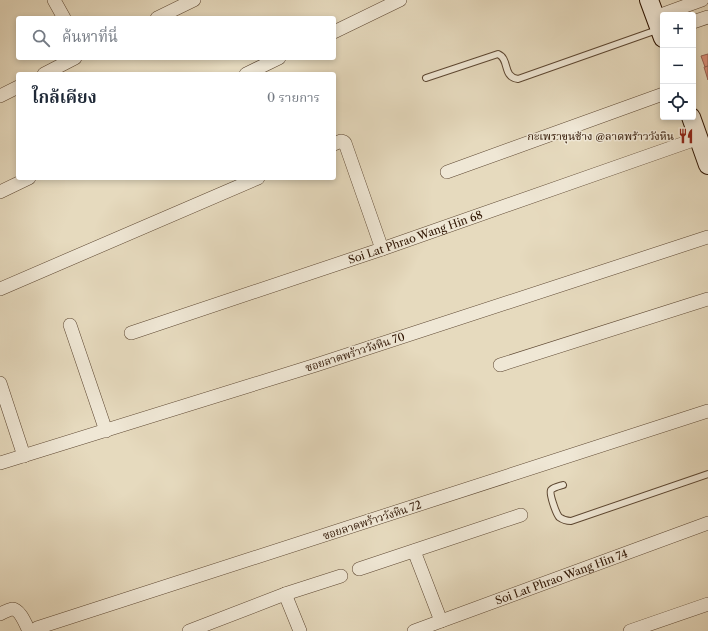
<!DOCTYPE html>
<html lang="th">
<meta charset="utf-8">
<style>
body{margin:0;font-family:"Libre Caslon Text","Noto Serif Thai",serif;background:#f6f6f7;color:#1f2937}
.controls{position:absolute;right:12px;top:12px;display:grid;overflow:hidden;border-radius:4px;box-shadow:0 2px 6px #0003}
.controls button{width:36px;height:36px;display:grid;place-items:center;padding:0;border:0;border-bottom:1px solid #e0e1e3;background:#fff;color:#1f2937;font:20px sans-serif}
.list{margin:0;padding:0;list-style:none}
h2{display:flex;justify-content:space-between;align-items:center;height:52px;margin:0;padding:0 16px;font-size:17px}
h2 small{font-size:13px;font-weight:400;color:#747a83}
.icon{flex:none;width:22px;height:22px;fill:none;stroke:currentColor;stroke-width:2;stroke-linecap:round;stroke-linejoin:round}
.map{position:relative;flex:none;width:708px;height:631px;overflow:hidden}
.search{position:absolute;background:#fff;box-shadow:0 2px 6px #0003;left:16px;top:16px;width:320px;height:44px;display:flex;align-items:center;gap:10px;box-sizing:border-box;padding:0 14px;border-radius:4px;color:#747a83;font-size:15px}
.panel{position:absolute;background:#fff;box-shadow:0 2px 6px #0003;left:16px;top:72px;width:320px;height:108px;border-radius:4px}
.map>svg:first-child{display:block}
.building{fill:#db8f7a;stroke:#996455}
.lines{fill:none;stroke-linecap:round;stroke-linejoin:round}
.lane-casing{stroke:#5c4631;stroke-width:8}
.street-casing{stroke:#5c4631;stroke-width:14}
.secondary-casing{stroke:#2e1402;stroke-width:20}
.lane{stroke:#efe7d5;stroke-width:6}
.street{stroke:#efe7d5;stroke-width:13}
.secondary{stroke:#efe7d5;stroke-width:18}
.labels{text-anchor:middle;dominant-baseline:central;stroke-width:3;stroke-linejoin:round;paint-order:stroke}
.poi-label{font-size:11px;fill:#2e1402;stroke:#efe7d5;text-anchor:end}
.street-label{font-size:11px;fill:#2e1402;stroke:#efe7d5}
</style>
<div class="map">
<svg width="708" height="631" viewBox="0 0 708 631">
<rect width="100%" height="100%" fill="#e6dabe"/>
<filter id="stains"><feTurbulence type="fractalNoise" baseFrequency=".005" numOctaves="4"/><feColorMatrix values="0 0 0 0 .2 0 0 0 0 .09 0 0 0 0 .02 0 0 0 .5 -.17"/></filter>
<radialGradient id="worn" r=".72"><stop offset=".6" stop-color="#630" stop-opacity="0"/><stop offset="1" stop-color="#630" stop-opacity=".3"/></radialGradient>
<path class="building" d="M708,54V66L705,67L701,56Z
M708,66V80L704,67Z"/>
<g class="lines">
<defs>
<path id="lane" d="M426,78L498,54C510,59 502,77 518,79L657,30
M563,485C560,486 554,487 551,490C549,494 556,513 559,517C563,520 567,521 571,521L708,474"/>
<g id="street">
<path d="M54,0L64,18"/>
<path d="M655,17L702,0"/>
<path d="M157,18L194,0"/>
<path d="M693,22L708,17"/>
<path d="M334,32L400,0"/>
<path d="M44,74L75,58"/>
<path d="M246,74L279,58"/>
<path d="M0,96L18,87"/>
<path d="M334,144L341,141L344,142L345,143L382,249"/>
<path d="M447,172L663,94"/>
<path d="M0,192L29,178"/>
<path d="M0,289L258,178"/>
<path d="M70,325L106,431"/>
<path id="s1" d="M131,333L382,249L699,138"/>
<path d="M500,365L708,299"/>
<path d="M0,383L24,456"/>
<path d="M0,463L316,365L708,237"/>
<path d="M414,551L441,621"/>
<path d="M359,569L521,515"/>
<path d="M285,594L300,631"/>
<path d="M0,614C4,612 8,610 12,609C20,609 26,625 29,631"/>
<path d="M37,628L708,411"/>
<path d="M189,631L285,594L341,576"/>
<path id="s2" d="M414,631L708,523"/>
<path d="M630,631L708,604"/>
</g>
<path id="secondary" d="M649,0L663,38
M691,117L708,165"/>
</defs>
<use href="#lane" class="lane-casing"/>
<use href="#street" class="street-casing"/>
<use href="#secondary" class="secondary-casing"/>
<use href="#lane" class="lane"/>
<use href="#street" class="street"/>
<use href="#secondary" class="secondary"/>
</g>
<defs>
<symbol id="restaurant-bare" viewBox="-9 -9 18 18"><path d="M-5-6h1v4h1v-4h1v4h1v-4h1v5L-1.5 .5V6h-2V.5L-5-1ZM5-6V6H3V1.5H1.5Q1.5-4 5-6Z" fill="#8f2418" stroke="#efe7d5" stroke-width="2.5" paint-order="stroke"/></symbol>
</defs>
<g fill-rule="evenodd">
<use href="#restaurant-bare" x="675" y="125" width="22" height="22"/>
</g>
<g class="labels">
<g class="poi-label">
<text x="674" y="136">กะเพราขุนช้าง @ลาดพร้าววังหิน</text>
</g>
<g class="street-label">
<text stroke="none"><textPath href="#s1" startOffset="300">Soi Lat Phrao Wang Hin 68</textPath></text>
<text transform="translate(355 352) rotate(-18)">ซอยลาดพร้าววังหิน 70</text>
<text transform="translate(372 520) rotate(-18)">ซอยลาดพร้าววังหิน 72</text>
<text stroke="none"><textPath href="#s2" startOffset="157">Soi Lat Phrao Wang Hin 74</textPath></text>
</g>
</g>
<rect width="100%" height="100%" filter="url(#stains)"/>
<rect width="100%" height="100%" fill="url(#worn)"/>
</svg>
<div class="controls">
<button>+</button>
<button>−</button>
<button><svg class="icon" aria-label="locate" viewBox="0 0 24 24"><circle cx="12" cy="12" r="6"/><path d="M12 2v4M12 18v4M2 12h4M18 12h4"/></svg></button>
</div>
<div class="search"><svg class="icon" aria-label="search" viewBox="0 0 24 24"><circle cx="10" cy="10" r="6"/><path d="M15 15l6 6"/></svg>ค้นหาที่นี่</div>
<section class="panel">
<h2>ใกล้เคียง<small>0 รายการ</small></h2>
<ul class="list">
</ul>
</section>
</div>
